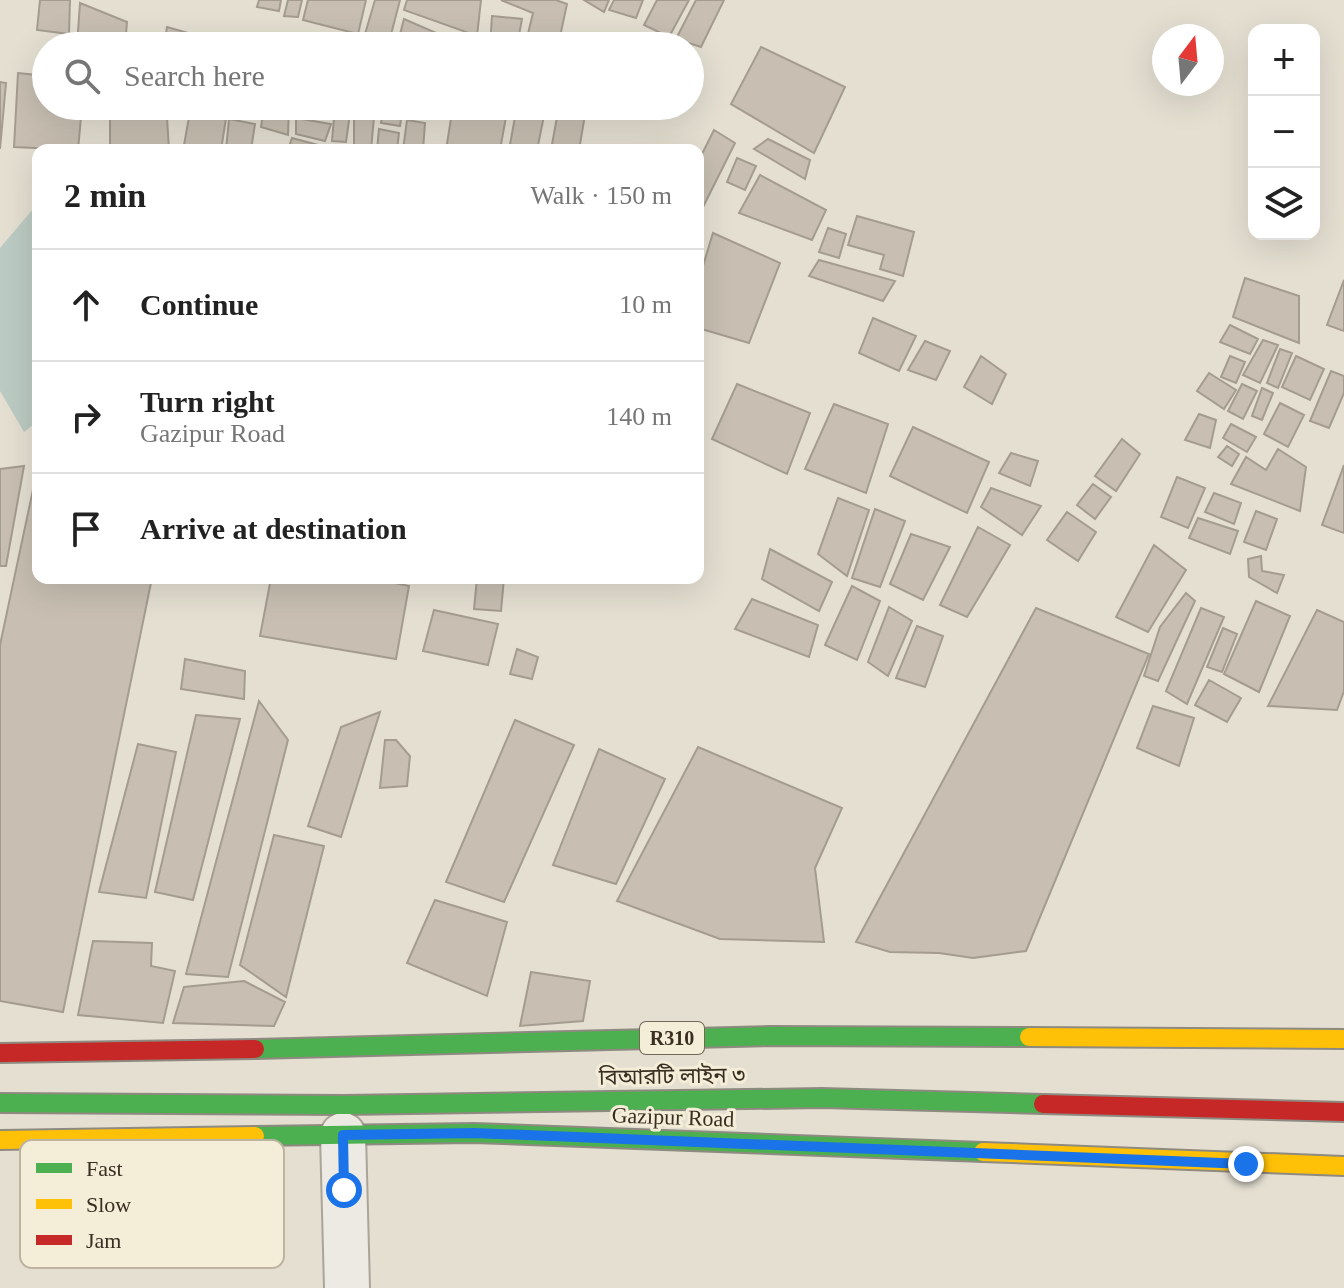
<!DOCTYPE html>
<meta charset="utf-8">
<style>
body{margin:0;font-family:"Times New Roman","Noto Sans Bengali",serif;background:#f2f2f2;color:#222}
.controls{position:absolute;right:24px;top:24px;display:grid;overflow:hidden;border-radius:16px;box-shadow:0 8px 32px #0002}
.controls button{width:72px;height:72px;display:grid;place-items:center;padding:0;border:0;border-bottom:2px solid #e0e0e0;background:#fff;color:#222;font:40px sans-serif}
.compass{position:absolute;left:1152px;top:24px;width:72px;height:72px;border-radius:50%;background:#fff;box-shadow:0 8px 32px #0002;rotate:16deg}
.stop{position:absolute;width:24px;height:24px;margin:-18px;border:6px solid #1a73e8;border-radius:50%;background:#fff}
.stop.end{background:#1a73e8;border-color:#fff;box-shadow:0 2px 8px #0008}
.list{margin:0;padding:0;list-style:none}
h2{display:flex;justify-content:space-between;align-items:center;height:104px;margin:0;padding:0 32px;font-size:34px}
h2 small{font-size:26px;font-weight:400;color:#767676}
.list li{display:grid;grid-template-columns:52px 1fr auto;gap:24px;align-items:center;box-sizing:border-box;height:112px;padding:0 32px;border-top:2px solid #e0e0e0}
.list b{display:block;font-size:30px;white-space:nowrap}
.list p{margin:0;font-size:26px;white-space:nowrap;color:#767676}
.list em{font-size:26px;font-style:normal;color:#767676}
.icon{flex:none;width:44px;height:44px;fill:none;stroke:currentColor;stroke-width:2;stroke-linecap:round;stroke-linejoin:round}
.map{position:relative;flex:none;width:1344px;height:1288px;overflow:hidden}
.search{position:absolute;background:#fff;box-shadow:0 8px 32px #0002;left:32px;top:32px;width:672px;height:88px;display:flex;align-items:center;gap:20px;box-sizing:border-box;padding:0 28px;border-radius:44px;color:#767676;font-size:30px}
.panel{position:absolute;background:#fff;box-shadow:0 8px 32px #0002;left:32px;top:144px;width:672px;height:440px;border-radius:16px}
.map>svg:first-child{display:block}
.water{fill:#bbcac2}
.building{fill:#c8bfb2;stroke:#a59c90;stroke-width:2}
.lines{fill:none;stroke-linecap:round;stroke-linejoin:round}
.street-casing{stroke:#aaa499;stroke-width:48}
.fast-casing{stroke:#8f8a80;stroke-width:22}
.slow-casing{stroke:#8f8a80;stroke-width:22}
.jam-casing{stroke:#8f8a80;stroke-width:22}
.street{stroke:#eceae2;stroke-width:44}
.fast{stroke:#4caf50;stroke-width:18}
.slow{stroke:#ffc107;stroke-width:18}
.jam{stroke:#c62828;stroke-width:18}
.route{stroke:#1a73e8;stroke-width:10}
.labels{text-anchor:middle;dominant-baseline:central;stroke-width:6;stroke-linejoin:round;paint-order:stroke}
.shield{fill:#f4edd8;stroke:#716758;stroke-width:2}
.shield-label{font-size:20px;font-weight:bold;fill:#392e21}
.street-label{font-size:22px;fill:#392e21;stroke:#f4edd8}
.key{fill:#f4edd8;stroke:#bcb4a1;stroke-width:2}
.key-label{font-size:22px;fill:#392e21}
</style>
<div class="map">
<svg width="1344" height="1288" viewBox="0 0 1344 1288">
<rect width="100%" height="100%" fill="#e4dfd1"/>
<path class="water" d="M38,207V421L24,432L0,391V248L34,208Z"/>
<path class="building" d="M40,0H70L69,34L37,30Z
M259,0H281L279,11L257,7Z
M288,0H302L298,17L284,16Z
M308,0H366L358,34L303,20Z
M375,0H400L388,46L363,41Z
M407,0H481L477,36L404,10Z
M501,0H556L567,4L558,46H525L533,13Z
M584,0H609L604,12Z
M614,0H643L636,18L609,10Z
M657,0H689L669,37L644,25Z
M696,0H724L701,47L676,39Z
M80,3L127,22L125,46H77Z
M492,16L522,19L517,46H490Z
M404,19L441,35L439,46H397Z
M167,27L195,35L194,46H164Z
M257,34L290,41L289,46H257Z
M204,39L237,45V46H202Z
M761,47L845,87L814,153L731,104Z
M18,73L46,76V106H82L78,150L14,147Z
M0,82L6,83L0,149Z
M191,106H228L221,150H197L184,145Z
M232,106H255L254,112Z
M264,106H289L288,135L261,127Z
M308,106H328L327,111L308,108Z
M335,106H351L346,142L332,141Z
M384,106H403L400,126L381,123Z
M410,106H429V113L409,111Z
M453,106H508L500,150H446Z
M517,106H546L537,150H509Z
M559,106H573L586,109L579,150H551Z
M110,113L167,117L169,150H110Z
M354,116L374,117L371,150H354Z
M296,118L331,124L325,141L296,134Z
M229,119L255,124L251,150H226Z
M407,120L425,123L423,150H403Z
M379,129L399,133L397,150H377Z
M714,130L735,143L699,215L698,162Z
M292,138L322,146L321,150H288Z
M768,139L810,160L805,179L754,149Z
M737,158L756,166L745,190L727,182Z
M760,175L826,210L812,240L739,213Z
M857,216L914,232L903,276L880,269L884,255L848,245Z
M828,228L846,234L839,258L819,252Z
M713,233L780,263L749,343L698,328V282Z
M819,260L895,281L883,301L809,276Z
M1245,278L1299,296V343L1233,317Z
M1344,280V331L1327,325Z
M873,318L916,336L899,371L859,353Z
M1230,325L1258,339L1250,354L1220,342Z
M1263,340L1278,345L1260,383L1243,375Z
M925,341L950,351L936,380L908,370Z
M1280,349L1292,353L1278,388L1267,383Z
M981,356L1006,374L992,404L964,387Z
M1230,356L1245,362L1236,383L1221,377Z
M1296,356L1324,369L1310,400L1282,387Z
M1331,371L1344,376V393L1329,428L1310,421Z
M1209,373L1236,390L1224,409L1197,391Z
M737,384L810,413L787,474L712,439Z
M1242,384L1257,391L1243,419L1228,411Z
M1262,388L1273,393L1262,420L1252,416Z
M1280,403L1304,415L1288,447L1264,434Z
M834,404L888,424L866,493L805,469Z
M1199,414L1216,420L1210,448L1185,440Z
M1231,424L1256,437L1247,452L1223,438Z
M913,427L989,462L967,513L890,476Z
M1122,439L1140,454L1116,491L1095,476Z
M1227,446L1239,454L1232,466L1218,457Z
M1278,449L1306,467L1300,511L1231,484L1246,457L1266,470Z
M1011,453L1038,461L1030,486L999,473Z
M1344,465V533L1322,525Z
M24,466L6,566H0V469Z
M38,466V578H152L63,1012L0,1001V645Z
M1177,477L1205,488L1188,528L1161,517Z
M1093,484L1111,497L1095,519L1077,505Z
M991,488L1041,506L1022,535L981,507Z
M1214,493L1241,503L1234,524L1205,512Z
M838,498L869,510L847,576L818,554Z
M875,509L905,521L880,587L852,578Z
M1256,511L1277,519L1266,550L1244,542Z
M1067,512L1096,532L1078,561L1047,540Z
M1198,518L1238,531L1230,554L1189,538Z
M978,527L1010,545L967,617L940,605Z
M911,534L950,547L923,600L890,584Z
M1154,545L1186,570L1148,632L1116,617Z
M770,549L832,582L819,611L762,579Z
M1261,556L1262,571L1284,575L1277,593L1249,577L1248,559Z
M271,578H372L409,586L396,659L260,636Z
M477,578H504L501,611L474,609Z
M852,586L880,601L857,660L825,645Z
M1186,593L1195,601L1158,681L1144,676L1160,627Z
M752,599L818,625L809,657L735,629Z
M1256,601L1290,616L1259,692L1224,674Z
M889,607L912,621L888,676L868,662Z
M1036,608L1149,654L1026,951L973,958L939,953L890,952L856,942Z
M1201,608L1224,617L1187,704L1166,691Z
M434,610L498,624L488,665L423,651Z
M1317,610L1344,622V691L1337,710L1268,706Z
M917,626L943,636L925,687L896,678Z
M1223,628L1237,634L1222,672L1207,667Z
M517,649L538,657L532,679L510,674Z
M185,659L245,671L244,699L181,689Z
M1209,680L1241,698L1227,722L1195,705Z
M259,701L288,740L228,977L186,974Z
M1153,706L1194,718L1179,766L1137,748Z
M380,712L341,837L308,826L341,727Z
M196,715L240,719L193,900L155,892Z
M515,720L574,745L504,902L446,882Z
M385,740H396L410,756L407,786L380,788Z
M138,744L176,752L146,898L99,892Z
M698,747L842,808L815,868L824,942L720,939L617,901Z
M599,749L665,779L616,884L553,865Z
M274,835L324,846L286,997L240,965Z
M435,900L507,922L487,996L407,963Z
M93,941L152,943L151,966L175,971L163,1023L78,1015Z
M531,972L590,981L583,1021L520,1026Z
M244,981L285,1002L274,1026L173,1023L184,987Z"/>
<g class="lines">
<defs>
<path id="street" d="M343,1135L347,1288"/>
<path id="fast" d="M255,1049L770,1036L1029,1037
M0,1103L344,1105L822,1098L1043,1104
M255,1136L474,1133L983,1152"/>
<path id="slow" d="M1029,1037L1344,1039
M0,1140L255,1136
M983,1152L1344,1166"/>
<path id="jam" d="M0,1053L255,1049
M1043,1104L1344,1112"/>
</defs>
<use href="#street" class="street-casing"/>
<use href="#fast" class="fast-casing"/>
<use href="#slow" class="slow-casing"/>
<use href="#jam" class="jam-casing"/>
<use href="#street" class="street"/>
<use href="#fast" class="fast"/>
<use href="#slow" class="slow"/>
<use href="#jam" class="jam"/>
</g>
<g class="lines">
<path class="route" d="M344,1190L343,1135L474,1133L1246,1164"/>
</g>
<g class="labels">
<rect class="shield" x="640" y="1022" width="64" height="32" rx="6"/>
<g class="shield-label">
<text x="672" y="1038">R310</text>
</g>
<g class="street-label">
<text transform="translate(672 1076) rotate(-1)">বিআরটি লাইন ৩</text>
<text transform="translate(673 1117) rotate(2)">Gazipur Road</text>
</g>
</g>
<rect x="20" y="1140" width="264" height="128" rx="12" class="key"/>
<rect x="36" y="1163" width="36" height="10" fill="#4caf50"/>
<rect x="36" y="1199" width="36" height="10" fill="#ffc107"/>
<rect x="36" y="1235" width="36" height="10" fill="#c62828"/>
<g class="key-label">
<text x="86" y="1176">Fast</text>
<text x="86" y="1212">Slow</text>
<text x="86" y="1248">Jam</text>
</g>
</svg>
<div class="controls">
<button>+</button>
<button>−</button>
<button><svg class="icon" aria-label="layers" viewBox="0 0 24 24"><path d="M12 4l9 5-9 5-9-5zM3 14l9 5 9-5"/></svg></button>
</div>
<svg class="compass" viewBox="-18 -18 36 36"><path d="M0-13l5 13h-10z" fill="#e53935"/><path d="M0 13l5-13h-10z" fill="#767676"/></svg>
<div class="stop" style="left:344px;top:1190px"></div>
<div class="stop end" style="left:1246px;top:1164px"></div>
<div class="search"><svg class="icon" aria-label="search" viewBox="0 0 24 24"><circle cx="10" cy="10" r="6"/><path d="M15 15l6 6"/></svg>Search here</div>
<section class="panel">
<h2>2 min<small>Walk · 150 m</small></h2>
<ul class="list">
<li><svg class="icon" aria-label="ahead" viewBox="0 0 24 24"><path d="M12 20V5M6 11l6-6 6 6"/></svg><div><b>Continue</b></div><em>10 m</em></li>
<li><svg class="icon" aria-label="right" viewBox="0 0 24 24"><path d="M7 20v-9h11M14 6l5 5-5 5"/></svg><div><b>Turn right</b><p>Gazipur Road</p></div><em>140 m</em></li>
<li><svg class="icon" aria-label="arrive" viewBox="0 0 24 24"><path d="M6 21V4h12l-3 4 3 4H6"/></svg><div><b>Arrive at destination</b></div></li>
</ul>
</section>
</div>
